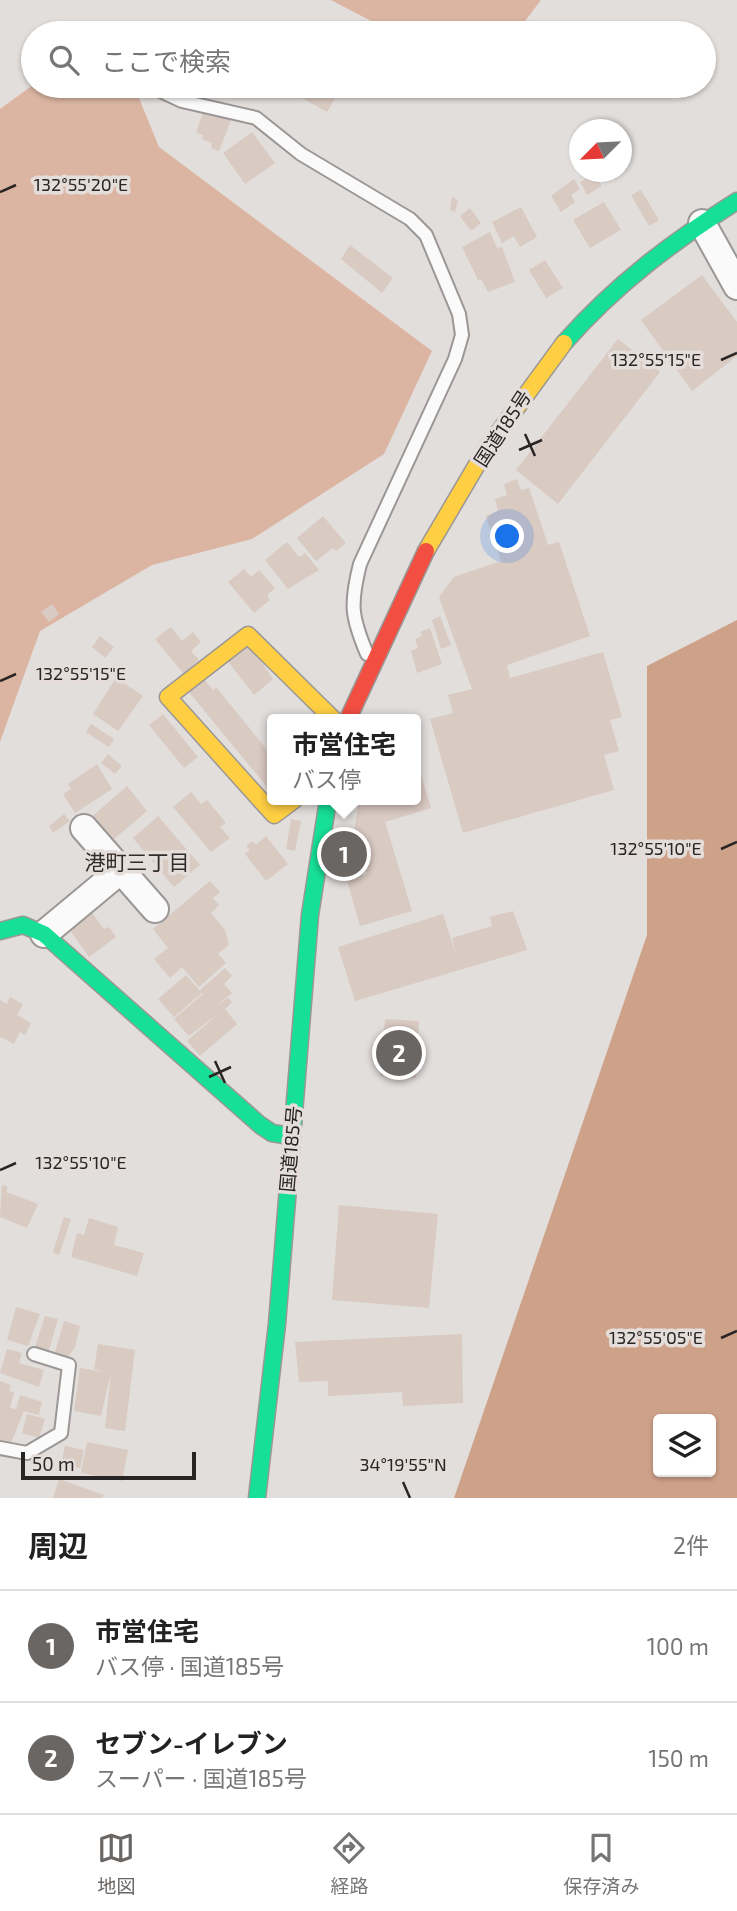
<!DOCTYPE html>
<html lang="ja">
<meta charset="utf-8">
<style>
body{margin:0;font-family:"Exo 2","Noto Sans JP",sans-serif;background:#f6f6f6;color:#222}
.controls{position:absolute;right:21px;bottom:21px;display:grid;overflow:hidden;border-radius:7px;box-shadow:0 2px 5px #0004}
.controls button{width:63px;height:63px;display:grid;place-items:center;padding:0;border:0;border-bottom:2px solid #e0e0e0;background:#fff;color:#222;font:35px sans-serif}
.compass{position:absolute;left:569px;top:119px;width:63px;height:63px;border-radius:50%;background:#fff;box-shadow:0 2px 5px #0004;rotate:246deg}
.scale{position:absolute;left:21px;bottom:18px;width:175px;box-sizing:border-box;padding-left:7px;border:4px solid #282524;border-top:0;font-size:19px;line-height:24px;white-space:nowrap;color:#282524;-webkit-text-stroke:5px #e4ddda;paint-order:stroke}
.you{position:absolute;left:508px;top:537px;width:24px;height:24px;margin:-18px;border:5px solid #fff;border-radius:50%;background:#1a73e8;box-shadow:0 0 0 10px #1a73e833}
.badge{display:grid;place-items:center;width:46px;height:46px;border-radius:50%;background:#696664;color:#fff;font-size:23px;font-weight:700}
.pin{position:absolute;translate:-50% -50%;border:4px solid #fff;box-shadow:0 2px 7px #0006}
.popup{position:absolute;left:267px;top:714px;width:154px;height:91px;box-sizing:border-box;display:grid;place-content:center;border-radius:7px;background:#fff;filter:drop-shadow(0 2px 5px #0005);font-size:23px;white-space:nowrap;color:#767676}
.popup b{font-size:26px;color:#222}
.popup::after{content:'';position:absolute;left:50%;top:100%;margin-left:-14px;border:14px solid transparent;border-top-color:#fff}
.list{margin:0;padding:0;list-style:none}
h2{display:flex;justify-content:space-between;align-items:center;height:91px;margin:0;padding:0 28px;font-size:30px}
h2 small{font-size:23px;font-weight:400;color:#767676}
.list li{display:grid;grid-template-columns:46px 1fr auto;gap:21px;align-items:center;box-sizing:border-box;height:112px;padding:0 28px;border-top:2px solid #e0e0e0}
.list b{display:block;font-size:26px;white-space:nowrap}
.list p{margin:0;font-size:23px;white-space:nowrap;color:#767676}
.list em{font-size:23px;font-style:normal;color:#767676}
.icon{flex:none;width:38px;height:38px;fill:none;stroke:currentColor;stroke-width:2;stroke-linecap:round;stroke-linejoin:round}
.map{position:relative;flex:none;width:737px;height:1498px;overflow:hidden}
.search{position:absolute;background:#fff;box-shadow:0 2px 5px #0004;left:21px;right:21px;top:21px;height:77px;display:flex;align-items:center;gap:18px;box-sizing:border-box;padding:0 24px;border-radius:38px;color:#767676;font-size:26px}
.sheet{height:315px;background:#fff}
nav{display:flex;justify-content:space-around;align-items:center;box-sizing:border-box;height:98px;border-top:2px solid #e0e0e0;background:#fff;font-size:19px;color:#767676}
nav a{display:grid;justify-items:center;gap:4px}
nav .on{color:#696664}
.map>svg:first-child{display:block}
.forest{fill:#dbb5a2}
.water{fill:#cea189;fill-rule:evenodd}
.building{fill:#d9cac2}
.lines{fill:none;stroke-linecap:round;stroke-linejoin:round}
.lane-casing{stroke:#9a9796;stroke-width:16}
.street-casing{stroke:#9a9796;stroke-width:30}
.fast-casing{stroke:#9a9796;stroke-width:19}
.slow-casing{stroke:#9a9796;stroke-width:19}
.jam-casing{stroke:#9a9796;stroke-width:19}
.lane{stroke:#fbfafa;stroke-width:12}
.street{stroke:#fbfafa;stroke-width:26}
.fast{stroke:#16e098;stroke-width:16}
.slow{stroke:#ffcf43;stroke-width:16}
.jam{stroke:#f24e42;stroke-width:16}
.ticks{fill:none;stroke:#282524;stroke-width:2.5}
.labels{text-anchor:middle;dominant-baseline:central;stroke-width:7;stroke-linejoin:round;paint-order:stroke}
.street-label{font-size:19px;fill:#282524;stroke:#e4ddda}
.neighbourhood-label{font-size:21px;fill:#312c29;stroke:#e4ddda}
.ticks-label{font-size:18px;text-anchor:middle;fill:#282524;stroke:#e4ddda;stroke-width:7;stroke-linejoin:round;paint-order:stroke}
</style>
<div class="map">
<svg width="737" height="1498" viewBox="0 0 737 1498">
<rect width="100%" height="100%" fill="#e2dedc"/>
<path class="forest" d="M331,0H541L516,33H394Z
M33,85L134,86L159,147L432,351L384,454L252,539L152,565L40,631L0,742V109Z"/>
<path class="water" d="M737,620V1498H454L647,935V666ZM658,1419H711V1472H658Z"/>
<path class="building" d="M296,22L319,33H290Z
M300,86H342L327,112L295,94Z
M204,110L231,120L219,151L211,148L212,143L202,139L203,135L196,132Z
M252,132L275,163L245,184L223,153Z
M594,174L602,186L587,195L580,182Z
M574,179L580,189L571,195L575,202L561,212L551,196Z
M641,190L659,220L649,226L631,195Z
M452,197L458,200L455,212L450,210Z
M604,202L621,230L590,248L573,220Z
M521,207L537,237L520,247L514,236L502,243L492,222Z
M470,208L481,223L471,231L460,216Z
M490,232L497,248L502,247L515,282L488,292L481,279L478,280L462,247Z
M350,245L393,278L382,293L341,259Z
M545,260L563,288L546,298L529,270Z
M702,275L737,322V356L692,391L641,320Z
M618,339L660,372L558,504L516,470Z
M517,479L521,490L529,488L548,545L559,542L590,636L507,665L510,678L603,652L622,717L610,720L619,751L604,755L614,790L463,833L430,719L453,713L448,695L472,689L439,597L454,577L501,561L486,516L498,511L495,499L507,495L504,484Z
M323,516L346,543L336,551L333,548L316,561L297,538Z
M287,542L299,557L305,553L319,570L288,589L265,560Z
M244,569L251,577L259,570L275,588L267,595L270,600L254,613L228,582Z
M52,604L59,614L49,622L41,612Z
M440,616L451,645L441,649L432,620Z
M171,627L182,641L193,632L201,642L191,651L199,660L184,674L155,639Z
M430,628L442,664L417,673L411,651L418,648L415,639L422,636L420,632Z
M100,636L114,647L105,658L92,647Z
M247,640L273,679L254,695L226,659Z
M116,678L143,696L118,731L93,714Z
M204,679L213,690L216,687L272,756V793L189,692Z
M163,714L198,757L184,768L149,725Z
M91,724L114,739L109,747L86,732Z
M108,754L122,766L115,774L101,763Z
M416,758L431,808L385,822L412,911L360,926L347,880L367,874L354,831L359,800H416Z
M97,764L112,789L75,813L63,794L71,789L68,784Z
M127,786L147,811L107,845L87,821Z
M191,792L201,804L207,800L226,823L220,827L230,838L211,852L173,807Z
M64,814L70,821L53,833L49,826Z
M158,816L200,865L174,887L133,838Z
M291,819L301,821L295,851L286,849Z
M266,836L288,864L266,881L245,854L250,850L246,846L253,841L256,845Z
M210,881L220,892L213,898L219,905L211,913L225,930L229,945L218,954L226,963L199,987L182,967L170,978L154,959L168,948L153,929Z
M513,911L527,950L355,1001L338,947L443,914L457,958L452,938L492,926L490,917Z
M92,913L104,929L109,927L116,937L89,957L70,930Z
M225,968L232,976L224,984L232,993L214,1008L228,998L232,1002L225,1009L237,1024L200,1056L187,1041L219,1013L189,1036L174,1019L203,994L200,990Z
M186,975L202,993L174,1017L158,999Z
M10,997L23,1004L17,1015L31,1023L25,1035L20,1032L14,1044L0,1037V1000L7,1004Z
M385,1019L419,1021L416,1078L380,1076Z
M2,1185L8,1187L6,1192L38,1204L27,1228L0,1217Z
M339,1205L438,1214L429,1308L332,1300Z
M64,1217L71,1219L59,1255L53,1252Z
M89,1218L118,1227L114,1245L144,1253L137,1276L71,1257L77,1233L84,1235Z
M16,1307L40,1314L28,1346L7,1340Z
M45,1316L58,1319L49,1350L35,1347Z
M64,1321L80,1326L75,1347L68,1357L55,1352Z
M462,1334L463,1403L403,1406L402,1392L328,1396V1381L299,1382L295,1342Z
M98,1344L135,1350L125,1431L105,1428L111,1372L101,1416L74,1411L80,1368L105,1372L94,1369Z
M7,1349L22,1353L19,1363L44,1370L39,1387L0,1373Z
M0,1381L11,1385L9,1391L14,1392L10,1408L16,1409L20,1395L42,1402L39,1415L24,1411L11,1443L0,1440Z
M27,1414L45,1419L39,1438L22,1433Z
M87,1442L128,1450L122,1481L81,1473Z
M65,1446L84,1450L80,1468L61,1464Z
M59,1479L104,1495L102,1498H53Z"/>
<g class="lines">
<defs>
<path id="lane" d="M150,86L182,101L256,118L301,154L410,219L426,235L459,314L462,335L455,359L360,564C350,604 351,616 367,654
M0,1448L27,1453L61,1433L69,1365L34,1354"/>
<path id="street" d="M702,223L737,286
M84,828L155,909
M44,934L121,870"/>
<path id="fast" d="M564,343C615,285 672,242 737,201
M0,931L23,925L44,934L260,1125L272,1133L291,1136
M257,1498L277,1324L310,915L328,800"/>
<path id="slow" d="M426,551L485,451L564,343
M294,800L274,815L168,697L248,635L333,719"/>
<path id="jam" d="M348,719L426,551"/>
</defs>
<use href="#lane" class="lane-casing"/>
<use href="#street" class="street-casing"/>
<use href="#fast" class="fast-casing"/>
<use href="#slow" class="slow-casing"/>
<use href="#jam" class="jam-casing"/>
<use href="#lane" class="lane"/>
<use href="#street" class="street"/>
<use href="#fast" class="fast"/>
<use href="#slow" class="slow"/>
<use href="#jam" class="jam"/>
</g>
<path class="ticks" d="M0,192L16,185M721,360L737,353M525,434L535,456M519,450L542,440M0,681L16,674M721,849L737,842M215,1061L225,1083M209,1077L231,1067M0,1170L16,1163M721,1338L737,1331M403,1482L410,1498"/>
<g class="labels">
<g class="street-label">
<text transform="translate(502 428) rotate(-57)">国道185号</text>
<text transform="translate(290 1149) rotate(-85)">国道185号</text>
</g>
<g class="neighbourhood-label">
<text x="137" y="861">港町三丁目</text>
</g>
</g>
<g class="ticks-label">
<text x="81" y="191">132°55'20"E</text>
<text x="656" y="366">132°55'15"E</text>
<text x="81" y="680">132°55'15"E</text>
<text x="656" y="855">132°55'10"E</text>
<text x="81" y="1169">132°55'10"E</text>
<text x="656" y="1344">132°55'05"E</text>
<text x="403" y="1471">34°19'55"N</text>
</g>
</svg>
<div class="controls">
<button><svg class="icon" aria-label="layers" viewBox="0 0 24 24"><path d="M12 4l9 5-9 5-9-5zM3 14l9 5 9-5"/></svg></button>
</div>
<svg class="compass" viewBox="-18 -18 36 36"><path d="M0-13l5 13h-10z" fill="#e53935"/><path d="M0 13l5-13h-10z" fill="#767676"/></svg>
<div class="scale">50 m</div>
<div class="you"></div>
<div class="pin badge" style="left:344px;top:854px">1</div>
<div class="popup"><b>市営住宅</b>バス停</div>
<div class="pin badge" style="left:399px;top:1053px">2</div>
<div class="search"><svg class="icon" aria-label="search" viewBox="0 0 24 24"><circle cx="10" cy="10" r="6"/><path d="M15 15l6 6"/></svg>ここで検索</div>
</div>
<section class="sheet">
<h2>周辺<small>2件</small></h2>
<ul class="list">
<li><span class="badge">1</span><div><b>市営住宅</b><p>バス停 · 国道185号</p></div><em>100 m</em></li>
<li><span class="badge">2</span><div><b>セブン-イレブン</b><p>スーパー · 国道185号</p></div><em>150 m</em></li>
</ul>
</section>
<nav>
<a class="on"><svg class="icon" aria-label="map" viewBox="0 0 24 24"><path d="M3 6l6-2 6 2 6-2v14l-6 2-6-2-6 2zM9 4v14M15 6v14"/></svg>地図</a>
<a><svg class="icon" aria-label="directions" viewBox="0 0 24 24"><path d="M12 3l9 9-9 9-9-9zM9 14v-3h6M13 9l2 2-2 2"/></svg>経路</a>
<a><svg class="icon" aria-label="saved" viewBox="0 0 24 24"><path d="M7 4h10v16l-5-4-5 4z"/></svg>保存済み</a>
</nav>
